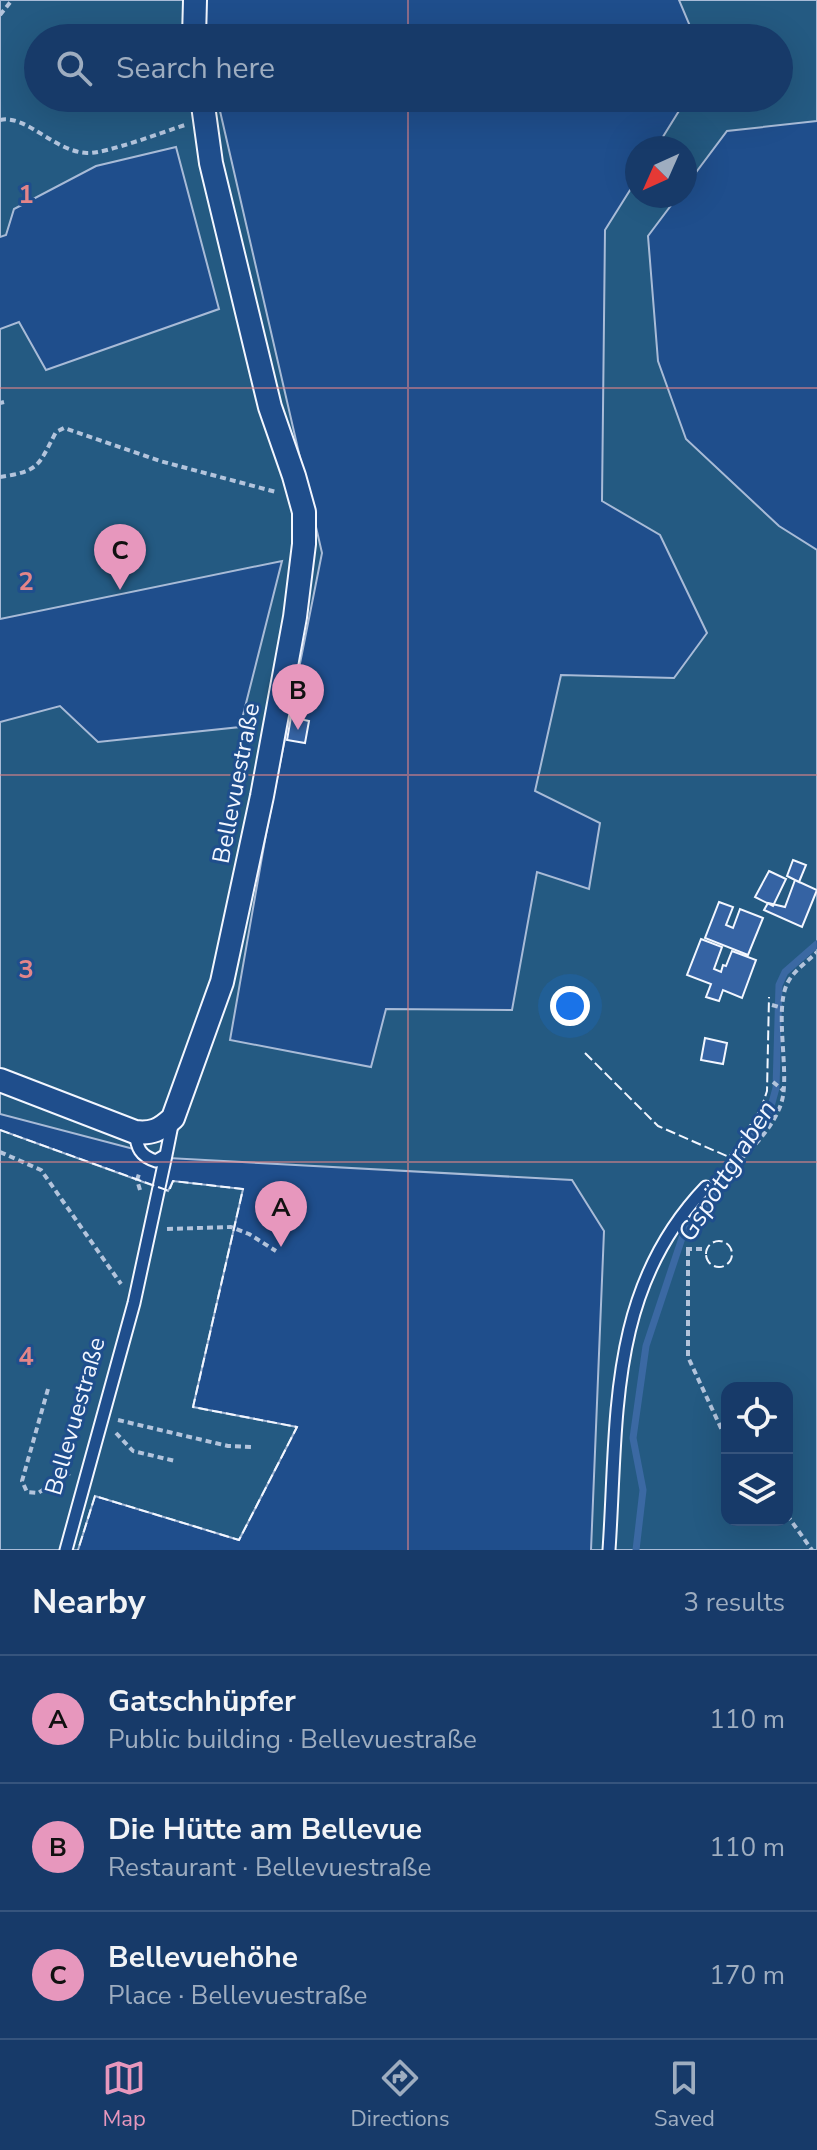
<!DOCTYPE html>
<meta charset="utf-8">
<style>
body{margin:0;font-family:"Nunito Sans",sans-serif;background:#244571;color:#f1f3f6}
.controls{position:absolute;right:24px;bottom:24px;display:grid;overflow:hidden;border-radius:16px;box-shadow:0 8px 32px #0002}
.controls button{width:72px;height:72px;display:grid;place-items:center;padding:0;border:0;border-bottom:2px solid #36547d;background:#173a69;color:#f1f3f6;font:40px sans-serif}
.compass{position:absolute;left:625px;top:136px;width:72px;height:72px;border-radius:50%;background:#173a69;box-shadow:0 8px 32px #0002;rotate:225deg}
.you{position:absolute;left:570px;top:1006px;width:28px;height:28px;margin:-20px;border:6px solid #fff;border-radius:50%;background:#1a73e8;box-shadow:0 0 0 12px #1a73e833}
.badge{display:grid;place-items:center;width:52px;height:52px;border-radius:50%;background:#e797bd;color:#111;font-size:26px;font-weight:700}
.pin{position:absolute;translate:-50% -66px;filter:drop-shadow(0 2px 4px #0008)}
.pin::after{content:'';position:absolute;top:42px;width:28px;height:24px;background:inherit;clip-path:polygon(0 0,100% 0,50% 100%)}
.list{margin:0;padding:0;list-style:none}
h2{display:flex;justify-content:space-between;align-items:center;height:104px;margin:0;padding:0 32px;font-size:34px}
h2 small{font-size:26px;font-weight:400;color:#9eadc0}
.list li{display:grid;grid-template-columns:52px 1fr auto;gap:24px;align-items:center;box-sizing:border-box;height:128px;padding:0 32px;border-top:2px solid #36547d}
.list b{display:block;font-size:30px;white-space:nowrap}
.list p{margin:0;font-size:26px;white-space:nowrap;color:#9eadc0}
.list em{font-size:26px;font-style:normal;color:#9eadc0}
.icon{flex:none;width:44px;height:44px;fill:none;stroke:currentColor;stroke-width:2;stroke-linecap:round;stroke-linejoin:round}
.map{position:relative;flex:none;width:817px;height:1550px;overflow:hidden}
.search{position:absolute;background:#173a69;box-shadow:0 8px 32px #0002;left:24px;right:24px;top:24px;height:88px;display:flex;align-items:center;gap:20px;box-sizing:border-box;padding:0 28px;border-radius:44px;color:#9eadc0;font-size:30px}
.sheet{height:488px;background:#173a69}
nav{display:flex;justify-content:space-around;align-items:center;box-sizing:border-box;height:112px;border-top:2px solid #36547d;background:#173a69;font-size:22px;color:#9eadc0}
nav a{display:grid;justify-items:center;gap:4px}
nav .on{color:#e797bd}
.map>svg:first-child{display:block}
.green{fill:#245a82;stroke:#a8bbd7;stroke-width:2;fill-rule:evenodd}
.lines{fill:none;stroke-linecap:round;stroke-linejoin:round}
.stream{stroke:#3b69a3;stroke-width:7}
.building{fill:#3563a3;stroke:#f2f6ff;stroke-width:2}
.service-casing{stroke:#f2f6ff;stroke-width:15}
.minor-casing{stroke:#f2f6ff;stroke-width:26}
.path{stroke:#b3c4dc;stroke-width:4;stroke-dasharray:6 4;stroke-linecap:butt}
.service{stroke:#1f4e8c;stroke-width:11}
.minor{stroke:#1f4e8c;stroke-width:22}
.fence{stroke:#f2f6ff;stroke-width:2;stroke-dasharray:10 4;stroke-linecap:butt}
.grid{fill:none;stroke:#e38589;stroke-width:2;stroke-opacity:0.55}
.labels{text-anchor:middle;dominant-baseline:central;stroke-width:6;stroke-linejoin:round;paint-order:stroke}
.street-label{font-size:24px;fill:#f2f6ff;stroke:#1f4e8c}
.water-label{font-size:26px;font-style:italic;fill:#f2f6ff;stroke:#1f4e8c}
.grid-label{font-size:26px;text-anchor:middle;font-weight:bold;fill:#e38589;stroke:#1f4e8c;stroke-width:6;stroke-linejoin:round;paint-order:stroke}
</style>
<div class="map">
<svg width="817" height="1550" viewBox="0 0 817 1550">
<rect width="100%" height="100%" fill="#1f4e8c"/>
<path class="green" d="M0,0H204L203,38H38V98H217L322,553L266,834L230,1040L371,1067L386,1009L512,1010L537,872L589,889L600,823L535,791L561,675L674,678L707,633L660,535L602,501L605,230L637,179V196H678L648,236L658,361L686,439L779,526L817,550V1550H591L604,1231L572,1180L168,1158L0,1114V722L60,706L98,742L240,727L282,561L0,619V329L19,322L46,370L219,309L176,147L96,166L14,209L6,235L0,237ZM727,1388H787V1520H727Z
M679,0H817V121L727,131L685,187V148H656L687,98H779V38H695Z
M0,1130L168,1191L173,1181L243,1189L193,1407L297,1427L239,1540L95,1496L78,1550H0Z"/>
<g class="lines">
<path class="stream" d="M636,1550L643,1490L633,1438L646,1346L684,1232L697,1213L722,1188L730,1165L770,1110L776,1088L779,985L785,972L817,944"/>
</g>
<path class="building" d="M291,717L309,721L305,743L287,740Z
M793,860L806,865L799,882L787,876Z
M769,871L786,879L773,906L755,897Z
M795,880L817,890L802,927L764,910L768,903L785,907Z
M719,902L733,907L726,925L733,928L740,909L763,918L748,955L705,938Z
M701,939L722,947L714,969L721,972L723,965L726,966L732,951L756,960L742,998L723,990L719,1001L706,997L711,984L687,975Z
M705,1038L727,1043L723,1064L701,1060Z"/>
<g class="lines">
<defs>
<path id="service" d="M135,1132C137,1148 140,1156 156,1161L166,1155L173,1120
M66,1550L134,1303L166,1155
M609,1550C618,1419 607,1290 706,1187"/>
<path id="minor" d="M194,38L195,0
M0,1080L135,1132C152,1134 160,1130 173,1118L222,982L262,796L295,617L304,544V512L294,476L270,407L211,163L202,98"/>
</defs>
<use href="#service" class="service-casing"/>
<use href="#minor" class="minor-casing"/>
<path class="path" d="M0,15L12,0
M0,120C26,114 55,152 87,153C105,154 163,132 185,125
M0,403L4,402
M0,477C40,471 38,466 56,432L64,428L160,461L276,492
M772,1005L783,1008
M773,1082L783,1090
M0,1152L41,1170L121,1284
M719,1178C742,1160 778,1126 783,1096C788,1065 775,1010 787,984C793,971 807,962 817,952
M140,1190L137,1180L140,1171
M167,1229L231,1227L249,1234L276,1251
M686,1249H703
M688,1250V1357L727,1441
M48,1389L22,1481L27,1492L38,1493L70,1473
M118,1420L228,1446L253,1447
M116,1433L133,1451L175,1461
M787,1515L812,1550"/>
<use href="#service" class="service"/>
<use href="#minor" class="minor"/>
<path class="fence" d="M585,1053L658,1126L729,1157L761,1109L767,1091L769,997
M0,1130L169,1191L173,1181L243,1189L193,1407L297,1427L239,1540L95,1496L78,1550
M706 1254a13 13 0 1 1 26 0a13 13 0 1 1-26 0Z"/>
</g>
<path class="grid" d="M408,0V38M408,98V1550M0,388H817M0,775H817M0,1162H817"/>
<g class="labels">
<g class="street-label">
<text transform="translate(236 783) rotate(-79)">Bellevuestraße</text>
<text transform="translate(75 1416) rotate(-74)">Bellevuestraße</text>
</g>
<g class="water-label">
<text transform="translate(727 1171) rotate(-58)">Gspöttgraben</text>
</g>
</g>
<g class="grid-label">
<text x="26" y="203">1</text>
<text x="26" y="590">2</text>
<text x="26" y="978">3</text>
<text x="26" y="1365">4</text>
</g>
</svg>
<div class="controls">
<button><svg class="icon" aria-label="locate" viewBox="0 0 24 24"><circle cx="12" cy="12" r="6"/><path d="M12 2v4M12 18v4M2 12h4M18 12h4"/></svg></button>
<button><svg class="icon" aria-label="layers" viewBox="0 0 24 24"><path d="M12 4l9 5-9 5-9-5zM3 14l9 5 9-5"/></svg></button>
</div>
<svg class="compass" viewBox="-18 -18 36 36"><path d="M0-13l5 13h-10z" fill="#e53935"/><path d="M0 13l5-13h-10z" fill="#9eadc0"/></svg>
<div class="you"></div>
<div class="pin badge" style="left:281px;top:1247px">A</div>
<div class="pin badge" style="left:298px;top:730px">B</div>
<div class="pin badge" style="left:120px;top:590px">C</div>
<div class="search"><svg class="icon" aria-label="search" viewBox="0 0 24 24"><circle cx="10" cy="10" r="6"/><path d="M15 15l6 6"/></svg>Search here</div>
</div>
<section class="sheet">
<h2>Nearby<small>3 results</small></h2>
<ul class="list">
<li><span class="badge">A</span><div><b>Gatschhüpfer</b><p>Public building · Bellevuestraße</p></div><em>110 m</em></li>
<li><span class="badge">B</span><div><b>Die Hütte am Bellevue</b><p>Restaurant · Bellevuestraße</p></div><em>110 m</em></li>
<li><span class="badge">C</span><div><b>Bellevuehöhe</b><p>Place · Bellevuestraße</p></div><em>170 m</em></li>
</ul>
</section>
<nav>
<a class="on"><svg class="icon" aria-label="map" viewBox="0 0 24 24"><path d="M3 6l6-2 6 2 6-2v14l-6 2-6-2-6 2zM9 4v14M15 6v14"/></svg>Map</a>
<a><svg class="icon" aria-label="directions" viewBox="0 0 24 24"><path d="M12 3l9 9-9 9-9-9zM9 14v-3h6M13 9l2 2-2 2"/></svg>Directions</a>
<a><svg class="icon" aria-label="saved" viewBox="0 0 24 24"><path d="M7 4h10v16l-5-4-5 4z"/></svg>Saved</a>
</nav>
